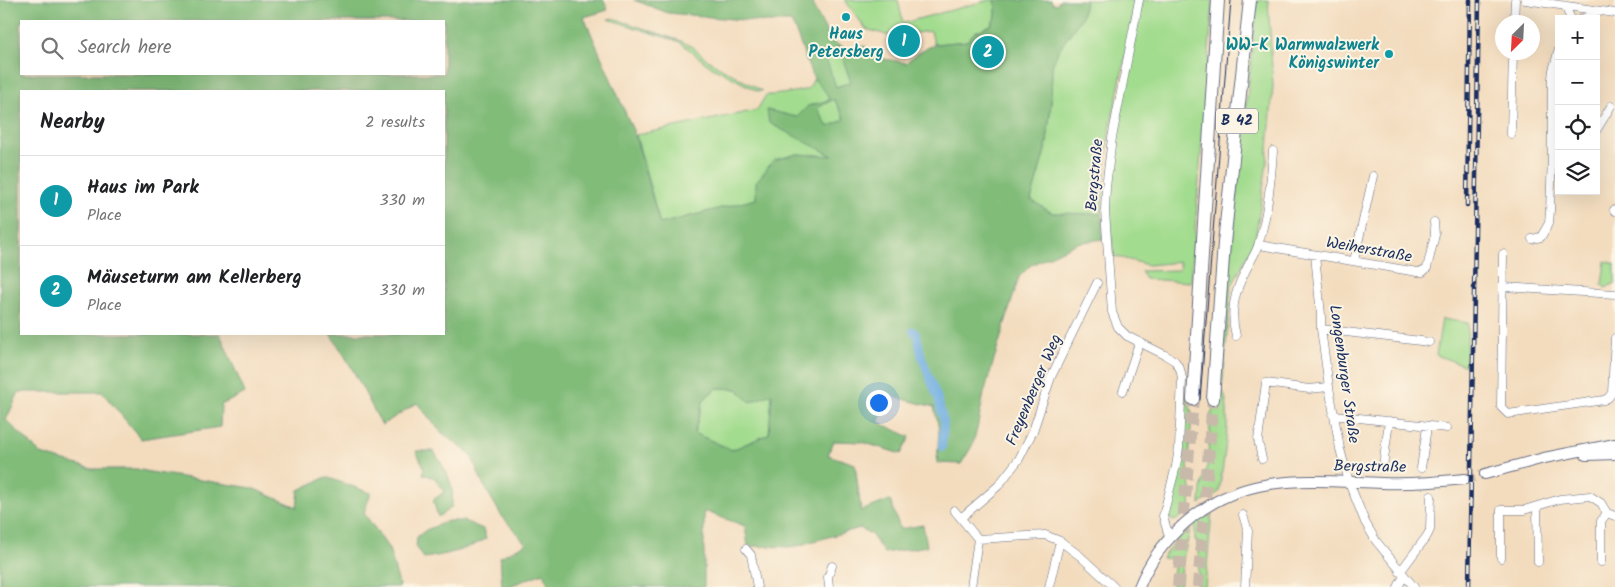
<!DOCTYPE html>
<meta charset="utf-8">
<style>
body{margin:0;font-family:Kalam,sans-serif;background:#f6f6f6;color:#202124}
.controls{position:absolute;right:15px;top:15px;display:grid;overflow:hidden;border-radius:0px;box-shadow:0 5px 20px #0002}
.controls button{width:45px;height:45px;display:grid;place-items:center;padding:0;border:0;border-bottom:1px solid #e0e0e0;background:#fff;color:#202124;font:25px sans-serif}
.compass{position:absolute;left:1495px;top:15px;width:45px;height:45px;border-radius:50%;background:#fff;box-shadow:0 5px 20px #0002;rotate:204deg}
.you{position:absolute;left:878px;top:402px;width:18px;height:18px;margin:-12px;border:4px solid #fff;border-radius:50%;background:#1a73e8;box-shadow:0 0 0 8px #1a73e833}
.badge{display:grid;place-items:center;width:32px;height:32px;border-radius:50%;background:#c8321e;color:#fff;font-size:16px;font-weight:700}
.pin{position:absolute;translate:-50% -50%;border:2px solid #fff;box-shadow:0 1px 5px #0006}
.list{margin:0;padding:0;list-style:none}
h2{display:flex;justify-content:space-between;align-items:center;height:65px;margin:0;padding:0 20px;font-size:21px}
h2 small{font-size:16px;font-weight:400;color:#757577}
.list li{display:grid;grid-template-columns:32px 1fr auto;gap:15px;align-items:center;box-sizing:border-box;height:90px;padding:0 20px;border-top:1px solid #e0e0e0}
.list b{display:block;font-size:19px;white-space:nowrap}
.list p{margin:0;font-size:16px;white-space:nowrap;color:#757577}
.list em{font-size:16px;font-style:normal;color:#757577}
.icon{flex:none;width:28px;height:28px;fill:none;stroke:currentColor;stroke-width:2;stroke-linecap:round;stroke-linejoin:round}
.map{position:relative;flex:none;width:1615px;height:587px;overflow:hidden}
.search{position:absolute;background:#fff;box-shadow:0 5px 20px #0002;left:20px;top:20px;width:425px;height:55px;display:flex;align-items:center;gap:12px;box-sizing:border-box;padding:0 18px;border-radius:0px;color:#757577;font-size:19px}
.panel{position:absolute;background:#fff;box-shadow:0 5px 20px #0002;left:20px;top:90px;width:425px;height:245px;border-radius:0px}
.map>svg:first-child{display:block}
.green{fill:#a2dc8e;stroke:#5e8676}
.forest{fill:#81bc79;stroke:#4e766c;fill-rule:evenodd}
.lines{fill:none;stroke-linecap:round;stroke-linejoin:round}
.canal{stroke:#6eade1;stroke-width:8}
.tertiary-tunnel{stroke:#c8b9ab;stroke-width:10;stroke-dasharray:10 5;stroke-linecap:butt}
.trunk-tunnel{stroke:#c8b9ab;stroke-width:12;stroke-dasharray:12 6;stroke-linecap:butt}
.minor-casing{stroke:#676c80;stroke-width:9}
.tertiary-casing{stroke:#676c80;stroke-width:12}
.trunk-casing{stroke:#676c80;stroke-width:14}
.minor{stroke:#fff;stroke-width:8}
.tertiary{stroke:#fff;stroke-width:10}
.trunk{stroke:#fff;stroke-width:12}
.tram{stroke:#1b2f5e;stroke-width:1}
.rail-casing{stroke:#1b2f5e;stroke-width:4.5}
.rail{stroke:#fcf5e5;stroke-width:2.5;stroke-dasharray:8;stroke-linecap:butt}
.culture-dot{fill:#0f9aa8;stroke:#fcf5e5;stroke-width:2}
.labels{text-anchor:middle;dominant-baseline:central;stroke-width:4;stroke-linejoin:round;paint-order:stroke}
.shield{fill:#fcf5e5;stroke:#5e6a86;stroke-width:1}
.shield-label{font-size:15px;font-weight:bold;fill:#1b2f5e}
.culture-label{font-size:16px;font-weight:bold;fill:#0d838f;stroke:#fcf5e5}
.street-label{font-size:16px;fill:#1b2f5e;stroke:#fcf5e5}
</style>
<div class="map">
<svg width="1615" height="587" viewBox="0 0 1615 587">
<rect width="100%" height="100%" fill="#fcf5e5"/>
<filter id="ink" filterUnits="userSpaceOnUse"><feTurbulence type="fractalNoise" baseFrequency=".02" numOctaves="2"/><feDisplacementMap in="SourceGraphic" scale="10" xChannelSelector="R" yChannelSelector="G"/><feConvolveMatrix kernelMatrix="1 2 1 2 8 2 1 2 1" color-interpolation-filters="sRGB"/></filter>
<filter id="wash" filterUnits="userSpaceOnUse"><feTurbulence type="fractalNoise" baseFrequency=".0096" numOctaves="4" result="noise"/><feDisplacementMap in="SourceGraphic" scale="20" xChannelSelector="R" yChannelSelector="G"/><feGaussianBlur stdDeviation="1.12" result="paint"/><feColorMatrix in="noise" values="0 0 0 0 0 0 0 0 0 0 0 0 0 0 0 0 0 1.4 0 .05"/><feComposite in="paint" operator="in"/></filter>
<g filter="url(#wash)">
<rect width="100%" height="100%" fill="#f3dcbe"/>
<path class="green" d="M845,0H898L903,23L989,0H994L996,8V16L991,25L975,32L967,41L934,44L931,31L890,36L866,29Z
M1086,0H1135L1124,63L1108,139L1102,214L1052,213L1031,200L1047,143L1051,103L1052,66L1058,51L1081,18Z
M1142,0H1213L1191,282L1145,279L1141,271L1179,270L1180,262L1148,265L1114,256L1108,207L1112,156Z
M1257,0H1268L1273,86L1267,163L1255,241L1231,287L1222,390C1234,407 1222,470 1219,492L1200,504L1201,489L1207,466L1211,414L1220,396H1218L1227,293Z
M613,18L681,41L691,46L709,61L762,91H757L707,64L680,42L608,19Z
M839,48L851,82L835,87L824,53Z
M814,78L827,93L829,101L808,106L797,117L834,156L797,154L756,199L660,224L636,135L757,110L766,95C771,96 803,91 807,89C811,86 812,82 814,78Z
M834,99L845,119L828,128L817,108Z
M1605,261L1615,264V283L1605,288L1602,285Z
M1442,319L1468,323L1466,366L1436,355Z
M717,388L737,389L772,394L769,434L732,450L694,433L704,399Z
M1186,394L1192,413L1188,465L1191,489L1190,510L1175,521L1170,519L1168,513L1179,472Z
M1212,511L1205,587H1197L1199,564L1197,541L1195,540V522Z
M1191,527L1182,563L1180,587H1172L1175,559L1162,558L1172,545Z"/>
<path class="forest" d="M0,0H604L608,10L584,17L635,135L660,224L756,199V182L774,160L797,154L833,156L769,123L767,110L797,117L808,106L829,100C827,90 818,86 814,78C804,60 801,40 791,22H765L668,13L634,0H813L814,8L832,42L848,50L865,46C880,62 885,58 906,63C929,42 937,44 967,41L975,32L991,25L996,16V8L994,0H1051L1052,3L1055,4L1058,3L1059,0H1086L1081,18L1058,51L1052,66L1051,103L1047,143L1031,200L1052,213L1102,214L1103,239L1077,243L1031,265L1019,277L984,393L977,429L972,446L961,464L937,463L939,429L934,407L891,396L878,422L910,437L901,454L862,442L834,441L828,455L855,464L861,511L890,500L900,529L923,525L927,546L884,553L871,534L860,528L793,547L748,546L745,526L704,511V587H550L543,573L507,587H502L500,557L526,544L501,515L483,484L471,455L441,432L417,403L382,425C365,395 351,362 330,334H444V91H21V334H220L245,393L221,405L220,427L141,439L102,392H19L6,420L41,454L92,469H137L150,472L252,488L297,507L299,490L326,477L371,493L364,513L389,549L400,587H0ZM21,21H444V74H21ZM839,48L851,82L836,87L824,53ZM834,99L845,119L828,127L817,108ZM717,388L737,389L750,402L772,394L769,434L732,450L694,433L704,399Z
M416,451H434C446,472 456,483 451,508L438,517L433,500L444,492L435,478L423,474L424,467Z
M448,521H464L483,529L486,539C466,550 446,555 424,558L416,548L417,537L426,530Z"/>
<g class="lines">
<path class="canal" d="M913,331L917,335L922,358L938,399L944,423L942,447"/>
</g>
</g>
<g filter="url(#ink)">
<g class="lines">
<path class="tertiary-tunnel" d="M1465,479L1485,474"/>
<path class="trunk-tunnel" d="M1178,587L1193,399
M1198,587L1213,399"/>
<defs>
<path id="minor" d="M1139,0L1112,138L1106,187L1105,211L1112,312L1118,327L1127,336L1165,355L1175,361L1180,369L1182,378L1179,448L1176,466L1163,516L1169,537
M1525,0L1615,13
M1565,6L1571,19
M1582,19L1598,11
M1514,22L1515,0
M1596,131L1611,106
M1511,134L1513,52
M1614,210L1615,211
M1532,239L1541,237L1549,223L1550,211L1552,157V78L1553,70L1559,49
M1259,245L1417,272H1423L1427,268L1435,235L1434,222
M1503,254L1501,407L1508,414L1604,400L1608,398L1612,393L1615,338
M1315,255L1321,315V329L1329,387L1340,449L1349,482L1365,522L1376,541L1414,587
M1354,261L1373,176
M1503,287L1615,294
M1321,329L1429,342
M1236,336C1230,312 1234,292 1246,270C1250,261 1257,252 1259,242C1268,213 1271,182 1273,151
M1123,391L1139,343
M1333,415L1447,428
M1262,459L1258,440L1266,383L1309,389L1329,387
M1383,467L1389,421
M1421,468L1427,427
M1537,507L1538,562
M954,510L978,539
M1243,515L1248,531L1245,587
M961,518L998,486L1019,459L1033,431L1051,377L1097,283
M978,539L1045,535L1060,541L1080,556L1114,587
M746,549L751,555L757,587
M1501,558V510H1524L1560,499L1590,496L1601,503L1607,513L1615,516
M1601,562V521L1607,513
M1400,572L1427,536L1430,530L1431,496
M829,587L828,577L832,566
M971,587L978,539
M1049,587L1060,541
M1398,587L1404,576"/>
<path id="tertiary" d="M1586,455L1615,454
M1485,474L1544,458L1615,444
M1139,587C1150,560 1164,542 1185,523C1244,471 1310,481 1382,483C1410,484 1437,482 1465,479"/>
<path id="trunk" d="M1193,399L1218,0
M1213,399L1224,243L1250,0"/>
</defs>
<use href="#minor" class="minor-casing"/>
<use href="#tertiary" class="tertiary-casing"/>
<use href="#trunk" class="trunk-casing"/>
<use href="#minor" class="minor"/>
<use href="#tertiary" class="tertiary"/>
<use href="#trunk" class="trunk"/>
<path class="tram" d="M1200,400L1231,0"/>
<defs>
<path id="rail" d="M1467,205L1470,0
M1469,587L1479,0"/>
</defs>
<use href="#rail" class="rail-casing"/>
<use href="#rail" class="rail"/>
</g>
</g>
<g class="culture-dot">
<circle cx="846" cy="17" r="5"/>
<circle cx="1389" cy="54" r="5"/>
</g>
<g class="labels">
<rect class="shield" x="1216" y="108.5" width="42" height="25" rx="4"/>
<g class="shield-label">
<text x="1237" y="121">B 42</text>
</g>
<g class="culture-label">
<text x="846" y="34">Haus<tspan x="846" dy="18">Petersberg</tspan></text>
<text x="1379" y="45" text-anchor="end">WW-K Warmwalzwerk<tspan x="1379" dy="18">Königswinter</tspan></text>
</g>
<g class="street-label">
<text transform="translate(1095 175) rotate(-85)">Bergstraße</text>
<text transform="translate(1369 250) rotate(10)">Weiherstraße</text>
<text transform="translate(1344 374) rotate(82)">Longenburger Straße</text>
<text transform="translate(1034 390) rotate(-67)">Freyenberger Weg</text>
<text transform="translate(1370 467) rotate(1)">Bergstraße</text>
</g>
</g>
</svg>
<div class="controls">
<button>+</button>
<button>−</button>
<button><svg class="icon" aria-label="locate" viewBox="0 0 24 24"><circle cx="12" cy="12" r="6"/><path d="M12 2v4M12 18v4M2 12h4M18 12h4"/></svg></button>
<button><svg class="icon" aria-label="layers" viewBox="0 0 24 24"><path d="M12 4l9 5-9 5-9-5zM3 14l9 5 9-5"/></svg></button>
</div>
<svg class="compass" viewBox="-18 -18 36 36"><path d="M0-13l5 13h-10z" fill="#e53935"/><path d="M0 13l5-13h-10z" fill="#757577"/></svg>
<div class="you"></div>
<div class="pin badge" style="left:904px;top:41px;background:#0f9aa8">1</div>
<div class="pin badge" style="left:988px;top:52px;background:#0f9aa8">2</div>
<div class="search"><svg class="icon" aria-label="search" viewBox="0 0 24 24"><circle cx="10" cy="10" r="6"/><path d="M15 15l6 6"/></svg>Search here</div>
<section class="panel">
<h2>Nearby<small>2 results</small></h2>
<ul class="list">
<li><span class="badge" style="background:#0f9aa8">1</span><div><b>Haus im Park</b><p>Place</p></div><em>330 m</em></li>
<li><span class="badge" style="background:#0f9aa8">2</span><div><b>Mäuseturm am Kellerberg</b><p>Place</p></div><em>330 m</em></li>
</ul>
</section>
</div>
